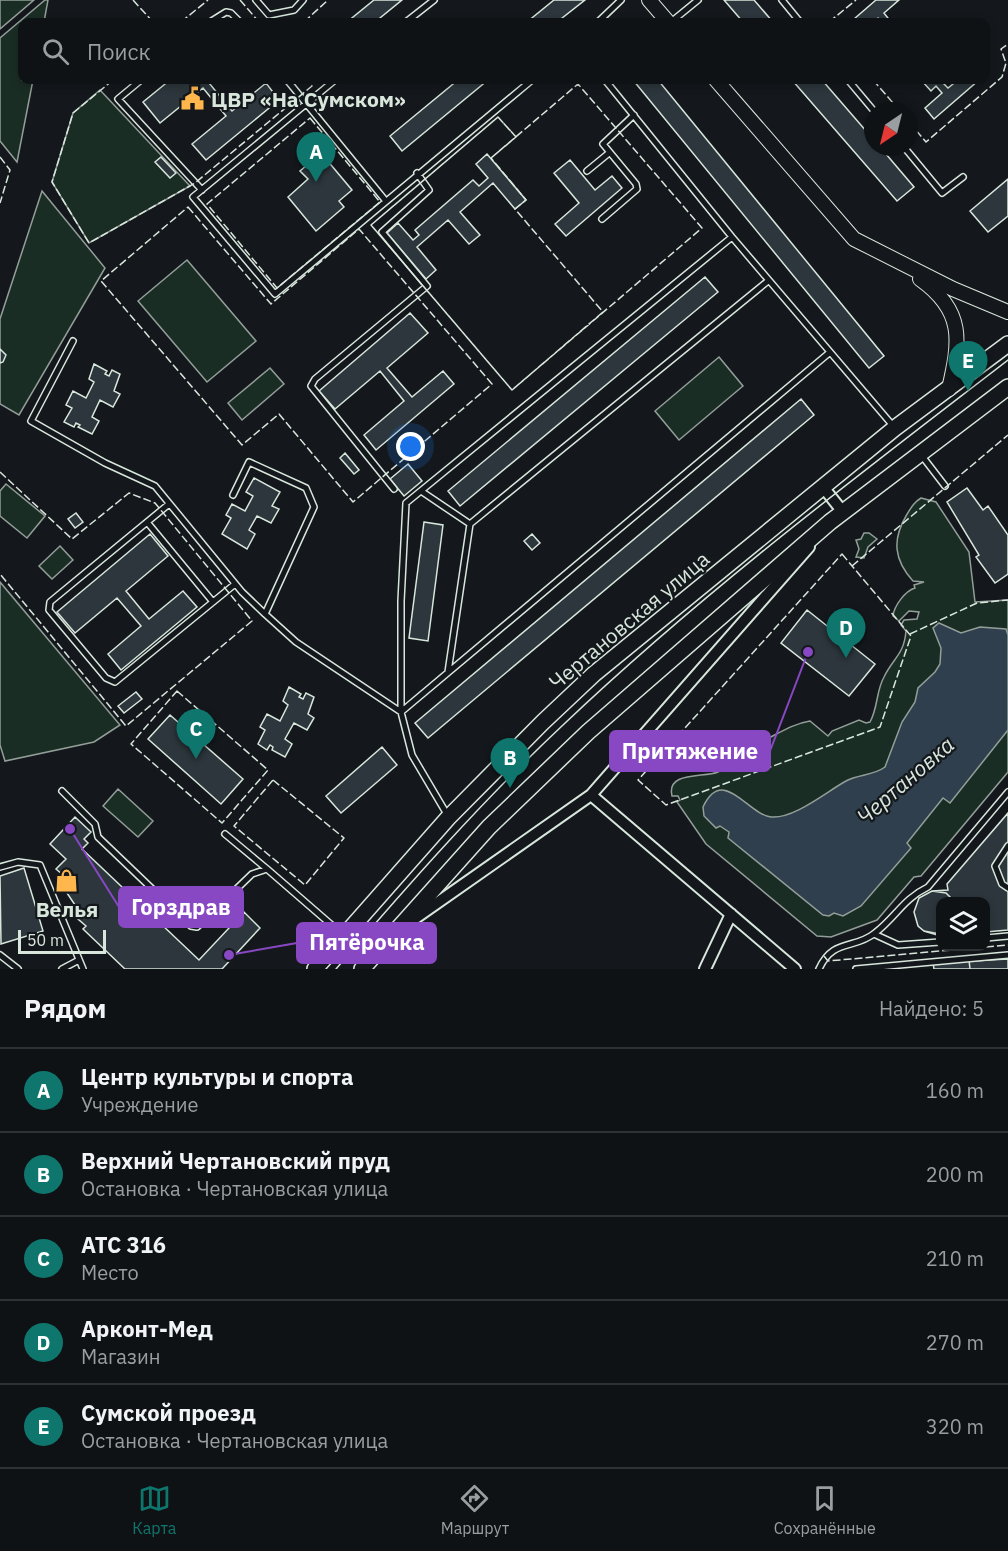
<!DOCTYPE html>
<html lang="ru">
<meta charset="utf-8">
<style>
body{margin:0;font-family:"IBM Plex Sans",sans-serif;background:#181b1e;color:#f1f3f6}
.controls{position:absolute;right:18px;bottom:18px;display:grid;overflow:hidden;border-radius:12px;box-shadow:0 3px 9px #0003}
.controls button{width:54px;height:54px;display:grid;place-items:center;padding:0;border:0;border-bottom:2px solid #2f3234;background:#0f1215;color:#f1f3f6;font:30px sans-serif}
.compass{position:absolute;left:864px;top:102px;width:54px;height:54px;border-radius:50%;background:#0f1215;box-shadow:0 3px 9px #0003;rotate:215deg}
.scale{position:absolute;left:18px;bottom:15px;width:88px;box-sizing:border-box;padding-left:6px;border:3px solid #d8e6dc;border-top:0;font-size:16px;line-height:21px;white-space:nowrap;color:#d8e6dc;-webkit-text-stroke:4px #14181c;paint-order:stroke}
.you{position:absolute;left:411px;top:447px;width:21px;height:21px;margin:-15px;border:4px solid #fff;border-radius:50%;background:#1a73e8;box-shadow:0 0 0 9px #1a73e833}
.badge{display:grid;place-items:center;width:39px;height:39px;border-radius:50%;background:#0f766e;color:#fff;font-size:20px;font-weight:700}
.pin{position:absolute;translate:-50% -50px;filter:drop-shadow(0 2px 3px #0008)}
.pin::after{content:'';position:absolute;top:32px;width:21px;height:18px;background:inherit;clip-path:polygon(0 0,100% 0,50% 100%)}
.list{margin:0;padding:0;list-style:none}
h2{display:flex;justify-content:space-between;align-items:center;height:78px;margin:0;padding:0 24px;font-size:26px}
h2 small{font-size:20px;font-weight:400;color:#9b9ea0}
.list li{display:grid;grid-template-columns:39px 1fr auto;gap:18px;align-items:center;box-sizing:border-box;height:84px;padding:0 24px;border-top:2px solid #2f3234}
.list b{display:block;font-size:22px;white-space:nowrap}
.list p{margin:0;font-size:20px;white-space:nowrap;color:#9b9ea0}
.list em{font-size:20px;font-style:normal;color:#9b9ea0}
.icon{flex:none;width:33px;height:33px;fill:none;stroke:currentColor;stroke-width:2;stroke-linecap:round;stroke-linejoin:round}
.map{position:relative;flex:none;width:1008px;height:969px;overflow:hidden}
.search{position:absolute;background:#0f1215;box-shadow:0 3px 9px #0003;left:18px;right:18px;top:18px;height:66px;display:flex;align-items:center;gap:15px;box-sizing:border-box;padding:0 21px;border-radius:12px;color:#9b9ea0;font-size:22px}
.sheet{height:498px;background:#0f1215}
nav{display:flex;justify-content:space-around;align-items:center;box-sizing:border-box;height:84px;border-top:2px solid #2f3234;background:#0f1215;font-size:16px;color:#9b9ea0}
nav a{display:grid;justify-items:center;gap:3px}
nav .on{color:#0f766e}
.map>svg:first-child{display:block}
.green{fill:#1a2d24;stroke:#939e99;stroke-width:1.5}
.water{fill:#2f3f4d;stroke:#939e99;stroke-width:1.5}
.building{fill:#2c363c;stroke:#d8e6dc;stroke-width:1.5}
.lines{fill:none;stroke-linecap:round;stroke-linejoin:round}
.service-casing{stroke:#d8e6dc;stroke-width:8}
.minor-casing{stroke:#d8e6dc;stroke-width:14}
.tertiary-casing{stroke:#d8e6dc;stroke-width:16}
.secondary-casing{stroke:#d8e6dc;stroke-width:18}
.service{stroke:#14181c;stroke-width:5}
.minor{stroke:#14181c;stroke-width:10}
.tertiary{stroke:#14181c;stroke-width:14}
.secondary{stroke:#14181c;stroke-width:15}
.tram{stroke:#d8e6dc;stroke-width:1.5}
.fence{stroke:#d8e6dc;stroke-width:1.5;stroke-dasharray:8 3;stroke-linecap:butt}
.labels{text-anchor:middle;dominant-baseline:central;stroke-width:4.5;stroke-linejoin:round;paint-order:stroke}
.poi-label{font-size:21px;font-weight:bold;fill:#d8e6dc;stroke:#14181c;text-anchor:start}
.street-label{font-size:21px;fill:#d8e6dc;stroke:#14181c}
.water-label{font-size:22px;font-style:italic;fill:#d8e6dc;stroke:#14181c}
.leader{fill:none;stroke:#8948c3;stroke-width:2}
.callout-dot{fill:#8948c3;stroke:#14181c;stroke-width:2}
.callout{fill:#8948c3;stroke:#8948c3;stroke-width:2}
.callout-label{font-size:22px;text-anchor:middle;font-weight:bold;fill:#fff}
</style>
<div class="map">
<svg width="1008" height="969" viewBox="0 0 1008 969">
<rect width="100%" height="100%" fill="#14181c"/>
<path class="green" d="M0,0H34L0,29Z
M45,0H48L44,22H22V80H33L17,162L0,141V38Z
M100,90L190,186L89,243L52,182L73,113Z
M42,191L105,268L19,415L0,404V319Z
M187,260L256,341L207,382L138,301Z
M719,357L743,386L679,440L655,411Z
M270,368L284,384L242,420L228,403Z
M6,484L45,516L27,538L0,516V491Z
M921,498L936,502L969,552L975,602L1008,600V772L921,876L914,877L877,920L831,937L817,936L706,844L677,802L680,800L678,796H672C666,771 704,778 718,772C729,768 735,756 742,749C767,743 785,725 810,721L828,736L832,731L859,720L866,723L870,722C878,708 876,691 884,677C893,658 904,655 906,631L901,625L904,620L917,619L919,612L909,611L899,621L893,616C894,606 905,591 915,588L914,585L924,582L913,581C894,560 892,540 906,516C911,508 913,503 921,498Z
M864,533H869L877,539L868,547L864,558L856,557L859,549L856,540L861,539Z
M60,546L73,560L52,579L39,566Z
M0,582L120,725L94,742L5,761L0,745Z
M118,789L153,821L138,837L103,806Z"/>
<path class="water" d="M939,623L961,633L980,627L1006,629L1008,635V730L950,803L943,798L907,843L911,848L861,906L843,916L834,913L829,916L823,915L728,838L729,832L720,826L716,828L704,816L703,807C723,765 747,814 771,817C794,819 826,792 846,781C858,774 873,776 885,767L902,722L915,702L918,688L935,672L940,664L941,648L933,628Z"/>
<path class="building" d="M374,0H402L375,22H347Z
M554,0H585L557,22H527Z
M724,0H754L773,22H743Z
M876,0H899L884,13L891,22H881L878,18L873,22H857L854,19Z
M170,80H214L209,83L232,111L266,83L279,100L206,160L192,144L226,116L203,88L160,123L143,102Z
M458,80H488L402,151L390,136Z
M633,80H658L884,356L869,368Z
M792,80H822L873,139V147H880L914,187L897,201Z
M921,80H940L948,88L958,80H979L934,119L925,108L942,93L936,86L931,91Z
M321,153L352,190L339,201L344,207L316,231L288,197L308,179L300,171Z
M487,154L526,200L515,209L493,183L460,212L480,235L469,244L448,220L417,247L436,270L426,279L387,233L398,223L413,240L419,235L415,230L473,180L479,186L488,178L476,164Z
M161,157L176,173L170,178L155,162Z
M570,160L595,190L612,176L622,188L566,236L555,224L579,203L554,173Z
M1008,179V216L988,232L970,211Z
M705,277L718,292L460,506L448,491Z
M410,313L428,333L387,368L412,397L443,371L454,384L376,450L364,435L404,401L380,371L335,409L319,391Z
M0,349L6,355L3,362L0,363Z
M94,364L107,371L105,374L109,376L112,370L120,374L114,391L120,394L113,407L100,400L92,417L99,421L92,434L78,427L80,425L76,423L74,427L64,422L72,408L66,405L73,391L86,398L94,382L89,379Z
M801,399L814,415L428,738L415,723Z
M345,453L359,470L354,474L340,458Z
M408,464L422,481L404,496L390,479Z
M254,478L280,492L272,506L279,509L271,523L257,516L249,530L255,534L247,549L222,534L231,518L226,515L232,504L245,511L253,496L246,492Z
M967,488L983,510L988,506L1008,535V574L995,583L976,557L979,555L947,502Z
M76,513L83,522L75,528L68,519Z
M424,522L443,525L428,641L409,638Z
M150,534L168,556L126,591L149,619L183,591L197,607L121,670L108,654L141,626L117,598L75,633L57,612Z
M532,534L540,543L532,550L524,541Z
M807,610L875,664L849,696L781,643Z
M289,687L301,694L299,697L303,699L306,693L314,697L308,714L314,718L307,730L294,723L285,739L292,744L285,757L272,750L273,747L270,745L267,750L258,744L265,730L260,727L267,714L280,721L288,705L283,701Z
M136,692L142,699L124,713L118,706Z
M170,715L243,779L221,804L148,739Z
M382,747L397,765L341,813L326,796Z
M1008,813V930L986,932V902H940V934L924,931L918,926L914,912L919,898L932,891L948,890L947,884Z
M75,817L91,832L84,839L88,843L82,849L199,960L244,912L260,928L222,969H125L83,929L86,926L78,919L80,916L72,908L75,905L65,890L68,886L61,879L64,876L56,869L66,859L50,844Z
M24,868L43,931L1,944L0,876Z
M932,891L946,893L955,902H940V934L937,935L924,931L918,926L914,912L919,898Z
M1008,957V969H970L969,960Z
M1008,959V969H934L933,963Z"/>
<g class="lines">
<defs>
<path id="service" d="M256,0L269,15L294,10L303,0
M782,0L800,22
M210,22L226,12L231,13L240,22
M406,22L434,0
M598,22L621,0
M671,22L698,0
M141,80L118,99L202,190
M287,80L385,200
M335,80L193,197L275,294L532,80
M605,80L732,237L894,427
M848,80L874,111
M904,147L942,193L963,177
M587,171L609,153
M602,219L637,189L636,184L603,144L634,115
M73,341L31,421L105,463L155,486L242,592L265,614L296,642L401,712L829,353
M922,456L945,486
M394,489L311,386L315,379L427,286L382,232L429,190L417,173
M421,491L470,524L448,672
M233,495L249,462L306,488L314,507L265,614
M169,504L50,602L49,610L106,678L115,682L235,584
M147,522L213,602
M470,524L768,281
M62,791L95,824L98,837L191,926L197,927L252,874L267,869L342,934
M448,816L412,755L401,712V601L406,503L732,237
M225,834L267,869
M1008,846L995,866L1002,884L1008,888
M0,867L18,862L40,865L83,969
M874,934L898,945L940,942
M986,938L1008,936
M0,955L18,969
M62,969L79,960
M819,969C833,938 854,950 875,933C896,917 903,899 928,887L1008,792
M856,969L1008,955"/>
<path id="minor" d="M823,487L843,512
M591,795L795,969
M407,924L591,795L809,547
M705,969L731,914"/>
<path id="tertiary" d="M649,0L668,22
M716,80L854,239L953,289L1008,312
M920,279C965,311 960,341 949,389"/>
<path id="secondary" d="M315,969L448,818L543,722L594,674L895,428L1008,344
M362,969L489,827L588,732L830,522L1008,387"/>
</defs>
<use href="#service" class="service-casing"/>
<use href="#minor" class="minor-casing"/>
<use href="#tertiary" class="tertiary-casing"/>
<use href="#secondary" class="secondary-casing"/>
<use href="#service" class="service"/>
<use href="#minor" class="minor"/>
<use href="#tertiary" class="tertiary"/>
<use href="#secondary" class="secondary"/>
<path class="tram" d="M336,969C408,885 482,801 563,725C702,593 856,477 1008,360"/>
<path class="fence" d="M133,0L153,22
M240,0L259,22
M181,22L208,0
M304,22L328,0
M829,22L856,0
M113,80L73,113L52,182L89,243L195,183L312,86L306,80
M873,80L900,111
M498,117L516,137L491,158L526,200L515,209L603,312L512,390L371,225Z
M310,118L380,202L277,288L207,204Z
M909,122L926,142L1002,77L1006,63L1001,49L1008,44
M0,157L10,170L0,203
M491,158L578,84L702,228L512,390L371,225L498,117L516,137
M188,207L271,304L359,229L492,384L353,502L279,414L242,445L101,281Z
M0,472L72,539L129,493L155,503L252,621L126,726L0,574
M842,554L911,636L880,727L666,805L638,780Z
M852,566L1008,435
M910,634L977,603L1008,600
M177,691L268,770L222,823L131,744Z
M273,780L344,838L305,885L234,826Z
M824,956L828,961L1008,945"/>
</g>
<defs>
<symbol id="civic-bare" viewBox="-9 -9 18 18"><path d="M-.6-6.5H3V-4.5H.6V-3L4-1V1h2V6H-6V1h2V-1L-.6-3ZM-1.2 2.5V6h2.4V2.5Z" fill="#ffb74d" stroke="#14181c" stroke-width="2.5" paint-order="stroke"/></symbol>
<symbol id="shop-bare" viewBox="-9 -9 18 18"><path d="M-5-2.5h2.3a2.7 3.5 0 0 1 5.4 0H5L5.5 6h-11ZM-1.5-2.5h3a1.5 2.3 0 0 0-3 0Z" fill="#ffb74d" stroke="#14181c" stroke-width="2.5" paint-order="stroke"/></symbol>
</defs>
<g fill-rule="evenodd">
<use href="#civic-bare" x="176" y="82" width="33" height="33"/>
<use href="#shop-bare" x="50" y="864" width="33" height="33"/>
</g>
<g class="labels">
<g class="poi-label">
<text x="211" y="99">ЦВР «На Сумском»</text>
<text x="67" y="909" text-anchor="middle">Велья</text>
</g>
<g class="street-label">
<text transform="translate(629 620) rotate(-40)">Чертановская улица</text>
</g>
<g class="water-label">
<text transform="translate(905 780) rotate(-41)">Чертановка</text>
</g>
</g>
<path class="leader" d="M808 652L770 751M70 829L119 907M229 955L297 943"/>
<g class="callout-dot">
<circle cx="808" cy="652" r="6"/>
<circle cx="70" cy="829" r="6"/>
<circle cx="229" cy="955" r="6"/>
</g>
<g class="callout">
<rect x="610" y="731" width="160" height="40" rx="6"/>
<rect x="119" y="887" width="124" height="40" rx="6"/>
<rect x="297" y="923" width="139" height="40" rx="6"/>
</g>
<g class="callout-label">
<text x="690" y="759">Притяжение</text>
<text x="181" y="915">Горздрав</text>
<text x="367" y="950">Пятёрочка</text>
</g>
</svg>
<div class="controls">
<button><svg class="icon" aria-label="layers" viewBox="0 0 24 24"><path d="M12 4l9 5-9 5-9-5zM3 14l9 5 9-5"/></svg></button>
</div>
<svg class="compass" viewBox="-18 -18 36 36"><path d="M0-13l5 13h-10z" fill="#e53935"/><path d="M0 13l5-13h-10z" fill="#9b9ea0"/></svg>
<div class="scale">50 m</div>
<div class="you"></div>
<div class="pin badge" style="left:316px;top:182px">A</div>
<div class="pin badge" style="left:510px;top:788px">B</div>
<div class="pin badge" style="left:196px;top:759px">C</div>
<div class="pin badge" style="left:846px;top:658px">D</div>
<div class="pin badge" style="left:968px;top:391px">E</div>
<div class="search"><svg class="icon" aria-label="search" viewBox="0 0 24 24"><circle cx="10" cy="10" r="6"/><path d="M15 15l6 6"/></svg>Поиск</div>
</div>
<section class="sheet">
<h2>Рядом<small>Найдено: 5</small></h2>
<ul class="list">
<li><span class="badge">A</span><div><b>Центр культуры и спорта</b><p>Учреждение</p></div><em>160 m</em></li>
<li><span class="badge">B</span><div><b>Верхний Чертановский пруд</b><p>Остановка · Чертановская улица</p></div><em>200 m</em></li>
<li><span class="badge">C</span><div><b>АТС 316</b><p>Место</p></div><em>210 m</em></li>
<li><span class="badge">D</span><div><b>Арконт-Мед</b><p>Магазин</p></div><em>270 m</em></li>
<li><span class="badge">E</span><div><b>Сумской проезд</b><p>Остановка · Чертановская улица</p></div><em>320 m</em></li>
</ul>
</section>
<nav>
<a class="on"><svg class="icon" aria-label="map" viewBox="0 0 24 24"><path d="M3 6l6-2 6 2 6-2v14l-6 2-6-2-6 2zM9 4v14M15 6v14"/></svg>Карта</a>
<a><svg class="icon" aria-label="directions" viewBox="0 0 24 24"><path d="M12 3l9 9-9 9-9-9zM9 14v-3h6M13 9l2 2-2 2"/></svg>Маршрут</a>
<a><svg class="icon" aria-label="saved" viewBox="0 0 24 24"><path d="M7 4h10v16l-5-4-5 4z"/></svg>Сохранённые</a>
</nav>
